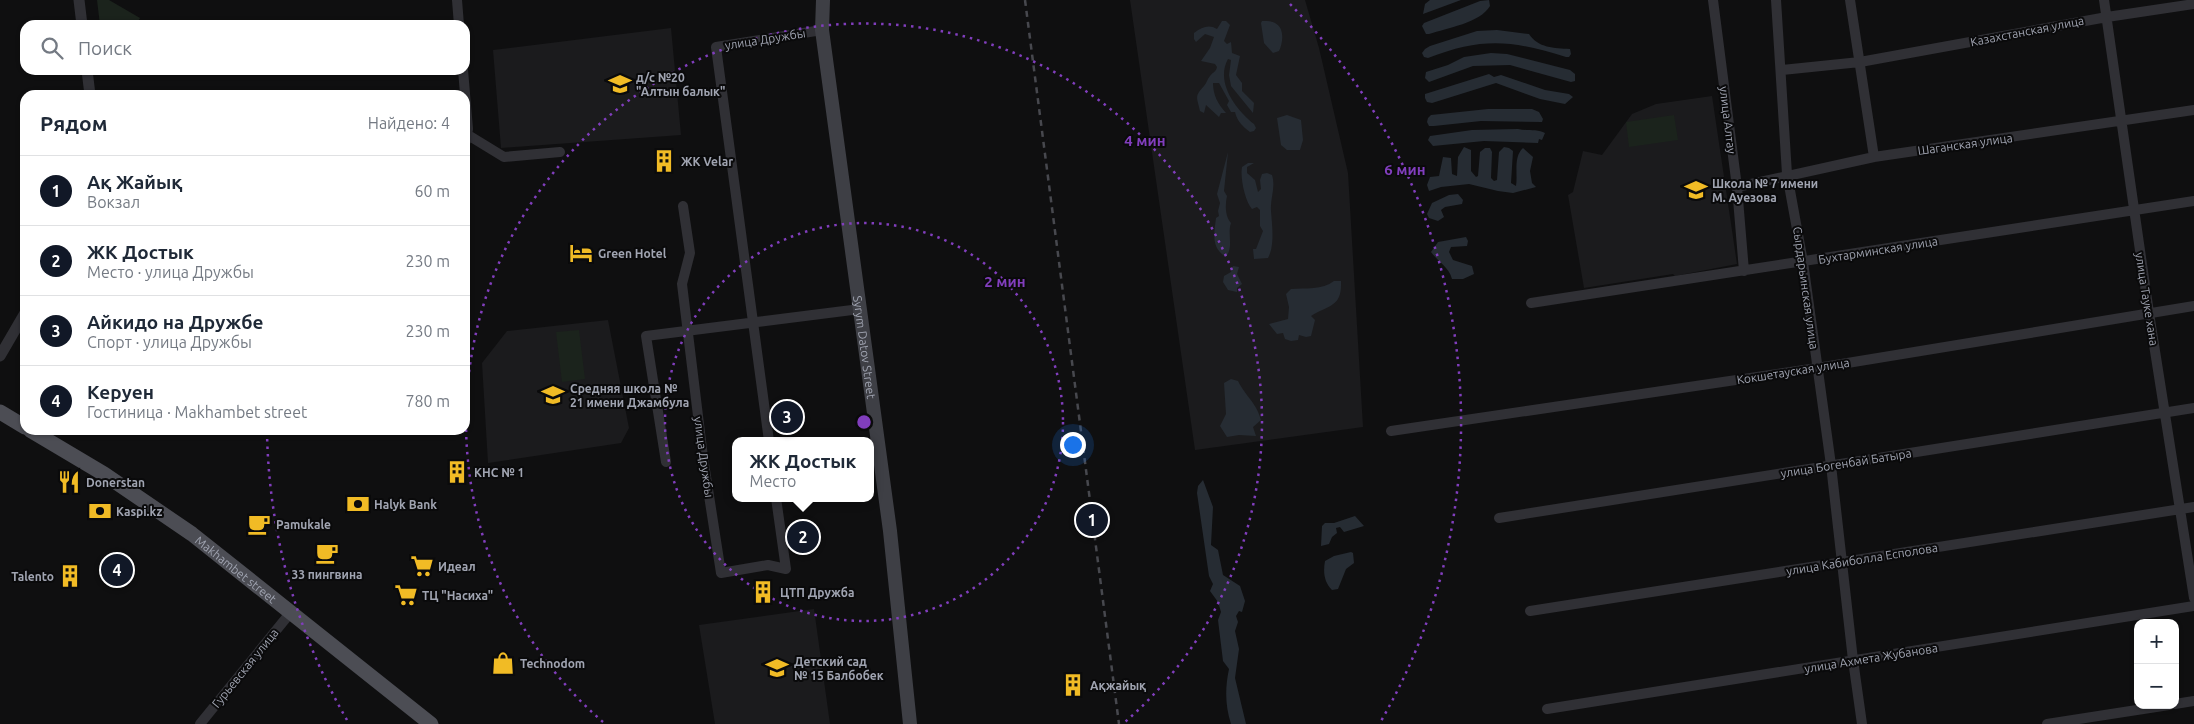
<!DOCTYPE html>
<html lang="ru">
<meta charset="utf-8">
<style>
body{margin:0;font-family:Ubuntu,sans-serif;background:#f6f6f7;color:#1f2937}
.controls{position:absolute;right:15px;bottom:15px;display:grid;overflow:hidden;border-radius:10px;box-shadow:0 1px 4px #0004}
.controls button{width:45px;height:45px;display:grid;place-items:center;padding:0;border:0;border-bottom:1px solid #e0e1e3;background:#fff;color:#1f2937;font:25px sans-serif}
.you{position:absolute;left:1072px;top:444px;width:18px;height:18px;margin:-12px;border:4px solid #fff;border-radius:50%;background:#1a73e8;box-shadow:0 0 0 8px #1a73e833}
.badge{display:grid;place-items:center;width:32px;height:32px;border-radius:50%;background:#111827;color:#fff;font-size:16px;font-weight:700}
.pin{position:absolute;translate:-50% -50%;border:2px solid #fff;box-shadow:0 1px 5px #0006}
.popup{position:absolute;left:732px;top:437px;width:142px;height:65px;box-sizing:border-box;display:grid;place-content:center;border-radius:10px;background:#fff;filter:drop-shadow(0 1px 4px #0005);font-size:16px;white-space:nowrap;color:#747a83}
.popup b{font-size:19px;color:#1f2937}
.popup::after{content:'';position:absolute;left:50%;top:100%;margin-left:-10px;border:10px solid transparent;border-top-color:#fff}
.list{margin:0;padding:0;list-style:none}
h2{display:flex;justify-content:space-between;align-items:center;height:65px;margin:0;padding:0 20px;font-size:21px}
h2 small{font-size:16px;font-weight:400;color:#747a83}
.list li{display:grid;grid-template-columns:32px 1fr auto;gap:15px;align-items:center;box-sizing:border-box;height:70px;padding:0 20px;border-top:1px solid #e0e1e3}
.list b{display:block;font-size:19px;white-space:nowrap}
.list p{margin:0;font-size:16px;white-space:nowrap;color:#747a83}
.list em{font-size:16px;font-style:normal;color:#747a83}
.icon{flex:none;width:28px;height:28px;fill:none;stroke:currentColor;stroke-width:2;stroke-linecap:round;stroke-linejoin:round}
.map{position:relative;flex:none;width:2194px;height:724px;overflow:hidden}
.search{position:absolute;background:#fff;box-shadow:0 1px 4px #0004;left:20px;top:20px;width:450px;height:55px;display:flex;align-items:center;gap:12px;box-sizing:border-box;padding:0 18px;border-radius:15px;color:#747a83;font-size:19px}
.panel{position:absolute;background:#fff;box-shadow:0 1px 4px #0004;left:20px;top:90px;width:450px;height:345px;border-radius:15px}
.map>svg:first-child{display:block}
.built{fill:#1b1b1d}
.green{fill:#1b231c}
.water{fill:#262c33}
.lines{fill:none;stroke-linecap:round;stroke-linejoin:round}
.minor{stroke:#303035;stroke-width:10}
.tertiary{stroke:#303035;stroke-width:11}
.secondary{stroke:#3e3f45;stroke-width:14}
.primary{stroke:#4c4d54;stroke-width:15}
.rail{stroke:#47484e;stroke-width:2.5;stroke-dasharray:6 5;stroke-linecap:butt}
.ring{fill:none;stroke:#813ebd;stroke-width:2.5;stroke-dasharray:2.5 5}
.labels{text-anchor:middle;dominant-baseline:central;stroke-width:4;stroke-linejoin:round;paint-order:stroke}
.street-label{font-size:12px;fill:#a0a4b1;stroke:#0a0a0b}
.poi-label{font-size:12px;font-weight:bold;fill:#a0a4b1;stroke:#0a0a0b;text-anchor:start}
.centre{fill:#813ebd;stroke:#0a0a0b;stroke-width:2.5}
.ring-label{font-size:15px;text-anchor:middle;font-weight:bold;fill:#813ebd;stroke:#0a0a0b;stroke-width:4;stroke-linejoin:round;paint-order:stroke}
</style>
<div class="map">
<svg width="2194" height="724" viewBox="0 0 2194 724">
<rect width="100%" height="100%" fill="#0f0f10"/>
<path class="built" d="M1130,0H1305L1319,48L1348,173L1363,427L1195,450Z
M671,28L681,135L501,148L493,50Z
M1712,96L1737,264L1675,276L1673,274L1584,288L1568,195L1573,192L1583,151L1602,155L1632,114L1656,104Z
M608,320L629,428L621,443L488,463L482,363L507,331Z
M814,609L830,724H715L699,625Z"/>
<path class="green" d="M97,0H109L140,18L136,25H100Z
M1674,115L1678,140L1629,147L1626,122Z
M579,330L585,379L562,382L556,332Z"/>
<path class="water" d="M1430,0H1461L1423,14L1425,4Z
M1489,0L1490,6C1480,23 1447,28 1429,34H1426L1422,26L1424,23L1480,1Z
M1222,21H1226L1230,25L1224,41L1227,44L1231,42L1232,53L1240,56L1236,75L1242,83V91L1254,103L1253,113L1231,86L1229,75L1231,60L1228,59C1215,82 1236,110 1254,124L1256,128L1254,131L1250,132C1243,127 1237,121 1235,112H1231L1227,105L1229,101L1219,83H1213C1213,95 1218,104 1226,113H1221L1219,117L1206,105L1204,113L1200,111C1197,97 1194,97 1204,86C1207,83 1207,79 1210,76C1213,72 1216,72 1217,67L1215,64L1201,61L1210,48L1214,37L1205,34L1196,42L1194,39V33C1202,27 1209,24 1217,29Z
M1262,21C1266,21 1272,21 1275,23C1285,28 1283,43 1279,51L1273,53L1264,43L1261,23Z
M1497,30L1529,34C1538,48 1554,48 1570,49L1571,54L1569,57H1566C1512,40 1482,37 1428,58L1424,57L1422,53L1425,49L1430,46L1477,31Z
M1491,53L1507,54L1570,70L1575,74V81L1571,82L1510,65L1473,66L1429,82L1425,78L1426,72L1448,65L1464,57Z
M1489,74L1494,77L1501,75L1545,90L1569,94L1573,97L1565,104L1540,99L1496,83L1432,103L1427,102L1425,98V94Z
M1488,109H1532L1539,112L1543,119L1542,122L1481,121L1434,126H1429L1427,122L1428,118L1431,115Z
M1287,115L1301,120L1303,140L1300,150H1287L1281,145L1277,118Z
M1518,129C1527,131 1538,129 1545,133L1542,140L1539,139L1538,143L1484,141L1433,146L1428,140L1430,136L1472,130Z
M1464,147L1471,150V171L1476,177L1478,176L1480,152L1485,148H1490L1492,152L1491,178L1494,181L1497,180L1499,152L1504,147L1509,148L1513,151L1511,183L1516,186C1518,174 1513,157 1523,148L1533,157L1530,171L1532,183L1536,187L1513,193L1498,191L1469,184L1441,187L1429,191L1427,185L1430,177L1439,176L1443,157L1451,158L1452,174L1457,176L1458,157Z
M1228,152L1224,191L1227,196C1225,205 1225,216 1231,223C1227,235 1234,246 1226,257C1211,248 1214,234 1216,218L1219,216L1218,211L1220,203L1217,194Z
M1248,163H1254L1247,167V173L1255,180L1258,192L1261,189L1260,180L1262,174L1267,173L1272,175C1276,188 1270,198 1271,211C1272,225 1275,245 1268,258L1254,259L1253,249H1256L1263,231L1260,226V210L1257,207L1252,209C1245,201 1240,178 1242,167Z
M1458,194L1463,200L1462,204L1445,207L1441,210L1444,217L1438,221L1429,218L1427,214L1432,203L1449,195Z
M1466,237L1468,241L1467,246L1451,247L1449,252L1453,260L1472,266L1474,274L1463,279H1452C1449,267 1438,262 1431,252L1438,242Z
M1233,266L1239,267L1237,274L1242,284L1237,288V292L1228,290L1223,282L1224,276L1231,272Z
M1334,281H1341C1342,307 1330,304 1311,316L1315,320L1311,336L1306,337L1299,335L1298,340L1291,341L1285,339L1283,333L1277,334L1269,324L1288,319L1289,307L1286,294L1291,289C1306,288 1322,290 1334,281Z
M1231,379L1238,381C1246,397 1256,402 1261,420L1253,427L1256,436L1239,435L1227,437L1220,426L1226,414L1224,383Z
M1203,480L1213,507L1211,545L1218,550L1223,575L1240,586L1245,601L1242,612L1239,611L1236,616L1238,622L1235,631L1239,649L1235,678L1246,724H1231C1225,705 1225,688 1229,669L1223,661L1218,620L1221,612L1218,602L1210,591L1213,584L1209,576L1197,493L1198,486Z
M1355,516L1364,526L1344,532L1340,527L1336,528L1337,533L1332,537L1329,544L1321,546L1322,526L1325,523H1334Z
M1351,552L1353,553L1354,563L1346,569L1338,589L1332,590C1324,582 1323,572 1325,561L1334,556Z"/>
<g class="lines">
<path class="minor" d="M457,0L459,25
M1713,0L1737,187L1744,271
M1776,0L1787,174L1803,262L1831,465L1853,660L1862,724
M1850,0L1874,157
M2104,0L2149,313L2194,598
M463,70L468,129L466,141
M1782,70L1860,62L2107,17L2194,4
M465,135H468L504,157L560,152
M1737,187L1874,157L2194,110
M683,206L690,253L682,284L703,457L721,573L768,565L786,569L776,498
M1531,303L2194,201
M1391,431L1817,368L2194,306
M769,441L716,47L822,30
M666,462L646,336L860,309
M1499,518L2194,408
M1530,611L2194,507
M2175,704L2194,701
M1547,709L2194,606
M200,724L291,612
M2047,724L2169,705"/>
<path class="tertiary" d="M79,0L82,25
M87,70L90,95
M0,356L25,313"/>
<path class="secondary" id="s1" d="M823,0L822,30L890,531L910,724"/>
<g class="primary">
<path d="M0,412L25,427"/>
<path id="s2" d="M30,430L104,474L192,534L431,724"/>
</g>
<path class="rail" d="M1025,0L1119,724"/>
</g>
<g class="ring">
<circle cx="864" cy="422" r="199"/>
<path d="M603 722A398 398 0 1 1 1125 722"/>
<path d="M347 720A597 597 0 0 1 267 432M1290 4A597 597 0 0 1 1381 721"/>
</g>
<defs>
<symbol id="school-bare" viewBox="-9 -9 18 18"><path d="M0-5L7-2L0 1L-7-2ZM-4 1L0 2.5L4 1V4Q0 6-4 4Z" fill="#f1bb25" stroke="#0a0a0b" stroke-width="2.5" paint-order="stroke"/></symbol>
<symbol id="building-bare" viewBox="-9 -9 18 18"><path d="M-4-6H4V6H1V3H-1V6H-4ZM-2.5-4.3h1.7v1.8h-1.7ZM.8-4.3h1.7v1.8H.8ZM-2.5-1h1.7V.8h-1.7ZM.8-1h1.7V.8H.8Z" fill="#f1bb25" stroke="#0a0a0b" stroke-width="2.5" paint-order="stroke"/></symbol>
<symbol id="hotel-bare" viewBox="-9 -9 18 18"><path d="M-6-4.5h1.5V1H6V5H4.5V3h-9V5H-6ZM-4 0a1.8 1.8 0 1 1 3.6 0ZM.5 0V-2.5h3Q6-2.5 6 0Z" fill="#f1bb25" stroke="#0a0a0b" stroke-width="2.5" paint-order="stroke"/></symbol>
<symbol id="restaurant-bare" viewBox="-9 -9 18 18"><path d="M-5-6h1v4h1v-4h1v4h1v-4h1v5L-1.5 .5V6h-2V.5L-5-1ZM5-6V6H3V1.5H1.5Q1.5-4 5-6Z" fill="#f1bb25" stroke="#0a0a0b" stroke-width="2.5" paint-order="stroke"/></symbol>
<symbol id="bank-bare" viewBox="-9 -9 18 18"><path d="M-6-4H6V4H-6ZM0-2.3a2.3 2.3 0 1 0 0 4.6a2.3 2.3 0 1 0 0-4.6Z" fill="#f1bb25" stroke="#0a0a0b" stroke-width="2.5" paint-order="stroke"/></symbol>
<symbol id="cafe-bare" viewBox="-9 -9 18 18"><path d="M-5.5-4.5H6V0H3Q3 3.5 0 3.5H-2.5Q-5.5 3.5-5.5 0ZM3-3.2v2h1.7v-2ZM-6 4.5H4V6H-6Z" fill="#f1bb25" stroke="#0a0a0b" stroke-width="2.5" paint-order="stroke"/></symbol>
<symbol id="supermarket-bare" viewBox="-9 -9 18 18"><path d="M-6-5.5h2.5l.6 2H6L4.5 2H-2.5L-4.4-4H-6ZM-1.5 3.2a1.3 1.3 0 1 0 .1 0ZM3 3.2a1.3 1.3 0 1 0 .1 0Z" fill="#f1bb25" stroke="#0a0a0b" stroke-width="2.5" paint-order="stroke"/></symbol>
<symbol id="shop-bare" viewBox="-9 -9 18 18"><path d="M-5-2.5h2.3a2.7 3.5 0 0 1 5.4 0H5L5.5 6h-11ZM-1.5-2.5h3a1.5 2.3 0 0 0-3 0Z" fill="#f1bb25" stroke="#0a0a0b" stroke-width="2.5" paint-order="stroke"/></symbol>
</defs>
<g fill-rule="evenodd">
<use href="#school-bare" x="604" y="68" width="32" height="32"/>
<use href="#building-bare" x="648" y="145" width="32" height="32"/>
<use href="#school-bare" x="1680" y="174" width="32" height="32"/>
<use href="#hotel-bare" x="565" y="237" width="32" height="32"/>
<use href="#school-bare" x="537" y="379" width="32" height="32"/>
<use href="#building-bare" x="441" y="456" width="32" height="32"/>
<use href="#restaurant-bare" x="53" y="466" width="32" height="32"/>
<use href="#bank-bare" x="342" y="488" width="32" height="32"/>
<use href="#bank-bare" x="84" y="495" width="32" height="32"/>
<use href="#cafe-bare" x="243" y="508" width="32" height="32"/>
<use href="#cafe-bare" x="311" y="537" width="32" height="32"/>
<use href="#supermarket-bare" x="406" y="550" width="32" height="32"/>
<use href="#building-bare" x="54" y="560" width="32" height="32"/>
<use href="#building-bare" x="747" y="576" width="32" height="32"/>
<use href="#supermarket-bare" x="390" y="579" width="32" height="32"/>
<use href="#shop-bare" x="487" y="647" width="32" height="32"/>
<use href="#school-bare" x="761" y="652" width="32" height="32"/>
<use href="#building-bare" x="1057" y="669" width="32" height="32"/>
</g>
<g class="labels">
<g class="street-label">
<text transform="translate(2027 31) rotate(-11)">Казахстанская улица</text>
<text transform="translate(765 39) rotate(-9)">улица Дружбы</text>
<text transform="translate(1728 120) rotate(83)">улица Алтау</text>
<text transform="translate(1965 144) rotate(-8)">Шаганская улица</text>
<text transform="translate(1878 250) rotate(-9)">Бухтарминская улица</text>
<text transform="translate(1806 288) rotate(82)">Сырдарьинская улица</text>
<text transform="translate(2147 299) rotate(81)">улица Тауке хана</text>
<text stroke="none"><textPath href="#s1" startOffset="350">Syrym Datov Street</textPath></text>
<text transform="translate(1793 371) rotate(-9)">Кокшетауская улица</text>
<text transform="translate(704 457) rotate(82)">улица Дружбы</text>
<text transform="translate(1846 463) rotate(-9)">улица Богенбай Батыра</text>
<text transform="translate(1862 559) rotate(-9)">улица Кабиболла Есполова</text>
<text stroke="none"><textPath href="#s2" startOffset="249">Makhambet street</textPath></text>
<text transform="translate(1871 658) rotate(-9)">улица Ахмета Жубанова</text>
<text transform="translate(245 668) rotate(-51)">Гурьевская улица</text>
</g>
<g class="poi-label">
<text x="636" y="77">д/с №20<tspan x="636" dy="14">"Алтын балык"</tspan></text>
<text x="681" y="161">ЖК Velar</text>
<text x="1712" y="183">Школа № 7 имени<tspan x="1712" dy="14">М. Ауезова</tspan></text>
<text x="598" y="253">Green Hotel</text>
<text x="570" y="388">Средняя школа №<tspan x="570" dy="14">21 имени Джамбула</tspan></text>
<text x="474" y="472">КНС № 1</text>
<text x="86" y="482">Donerstan</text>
<text x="374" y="504">Halyk Bank</text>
<text x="116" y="511">Kaspi.kz</text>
<text x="276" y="524">Pamukale</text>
<text x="438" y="566">Идеал</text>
<text x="327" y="574" text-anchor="middle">33 пингвина</text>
<text x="54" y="576" text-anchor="end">Talento</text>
<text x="780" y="592">ЦТП Дружба</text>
<text x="422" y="595">ТЦ "Насиха"</text>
<text x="794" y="661">Детский сад<tspan x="794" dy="14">№ 15 Балбобек</tspan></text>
<text x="520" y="663">Technodom</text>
<text x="1090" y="685">Ақжайық</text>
</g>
</g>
<circle cx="864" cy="422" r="8" class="centre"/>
<g class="ring-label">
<text x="1145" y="146">4 мин</text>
<text x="1405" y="175">6 мин</text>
<text x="1005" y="287">2 мин</text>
</g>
</svg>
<div class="controls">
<button>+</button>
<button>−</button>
</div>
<div class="you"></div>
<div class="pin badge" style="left:1092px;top:520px">1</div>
<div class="pin badge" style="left:803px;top:537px">2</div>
<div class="popup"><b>ЖК Достык</b>Место</div>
<div class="pin badge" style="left:787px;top:417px">3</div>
<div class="pin badge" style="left:117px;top:570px">4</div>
<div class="search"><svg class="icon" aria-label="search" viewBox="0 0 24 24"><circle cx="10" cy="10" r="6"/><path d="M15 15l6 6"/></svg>Поиск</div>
<section class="panel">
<h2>Рядом<small>Найдено: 4</small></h2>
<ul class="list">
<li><span class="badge">1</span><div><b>Ақ Жайық</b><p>Вокзал</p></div><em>60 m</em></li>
<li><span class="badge">2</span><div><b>ЖК Достык</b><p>Место · улица Дружбы</p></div><em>230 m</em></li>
<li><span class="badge">3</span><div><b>Айкидо на Дружбе</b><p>Спорт · улица Дружбы</p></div><em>230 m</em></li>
<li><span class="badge">4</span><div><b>Керуен</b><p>Гостиница · Makhambet street</p></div><em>780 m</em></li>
</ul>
</section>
</div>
